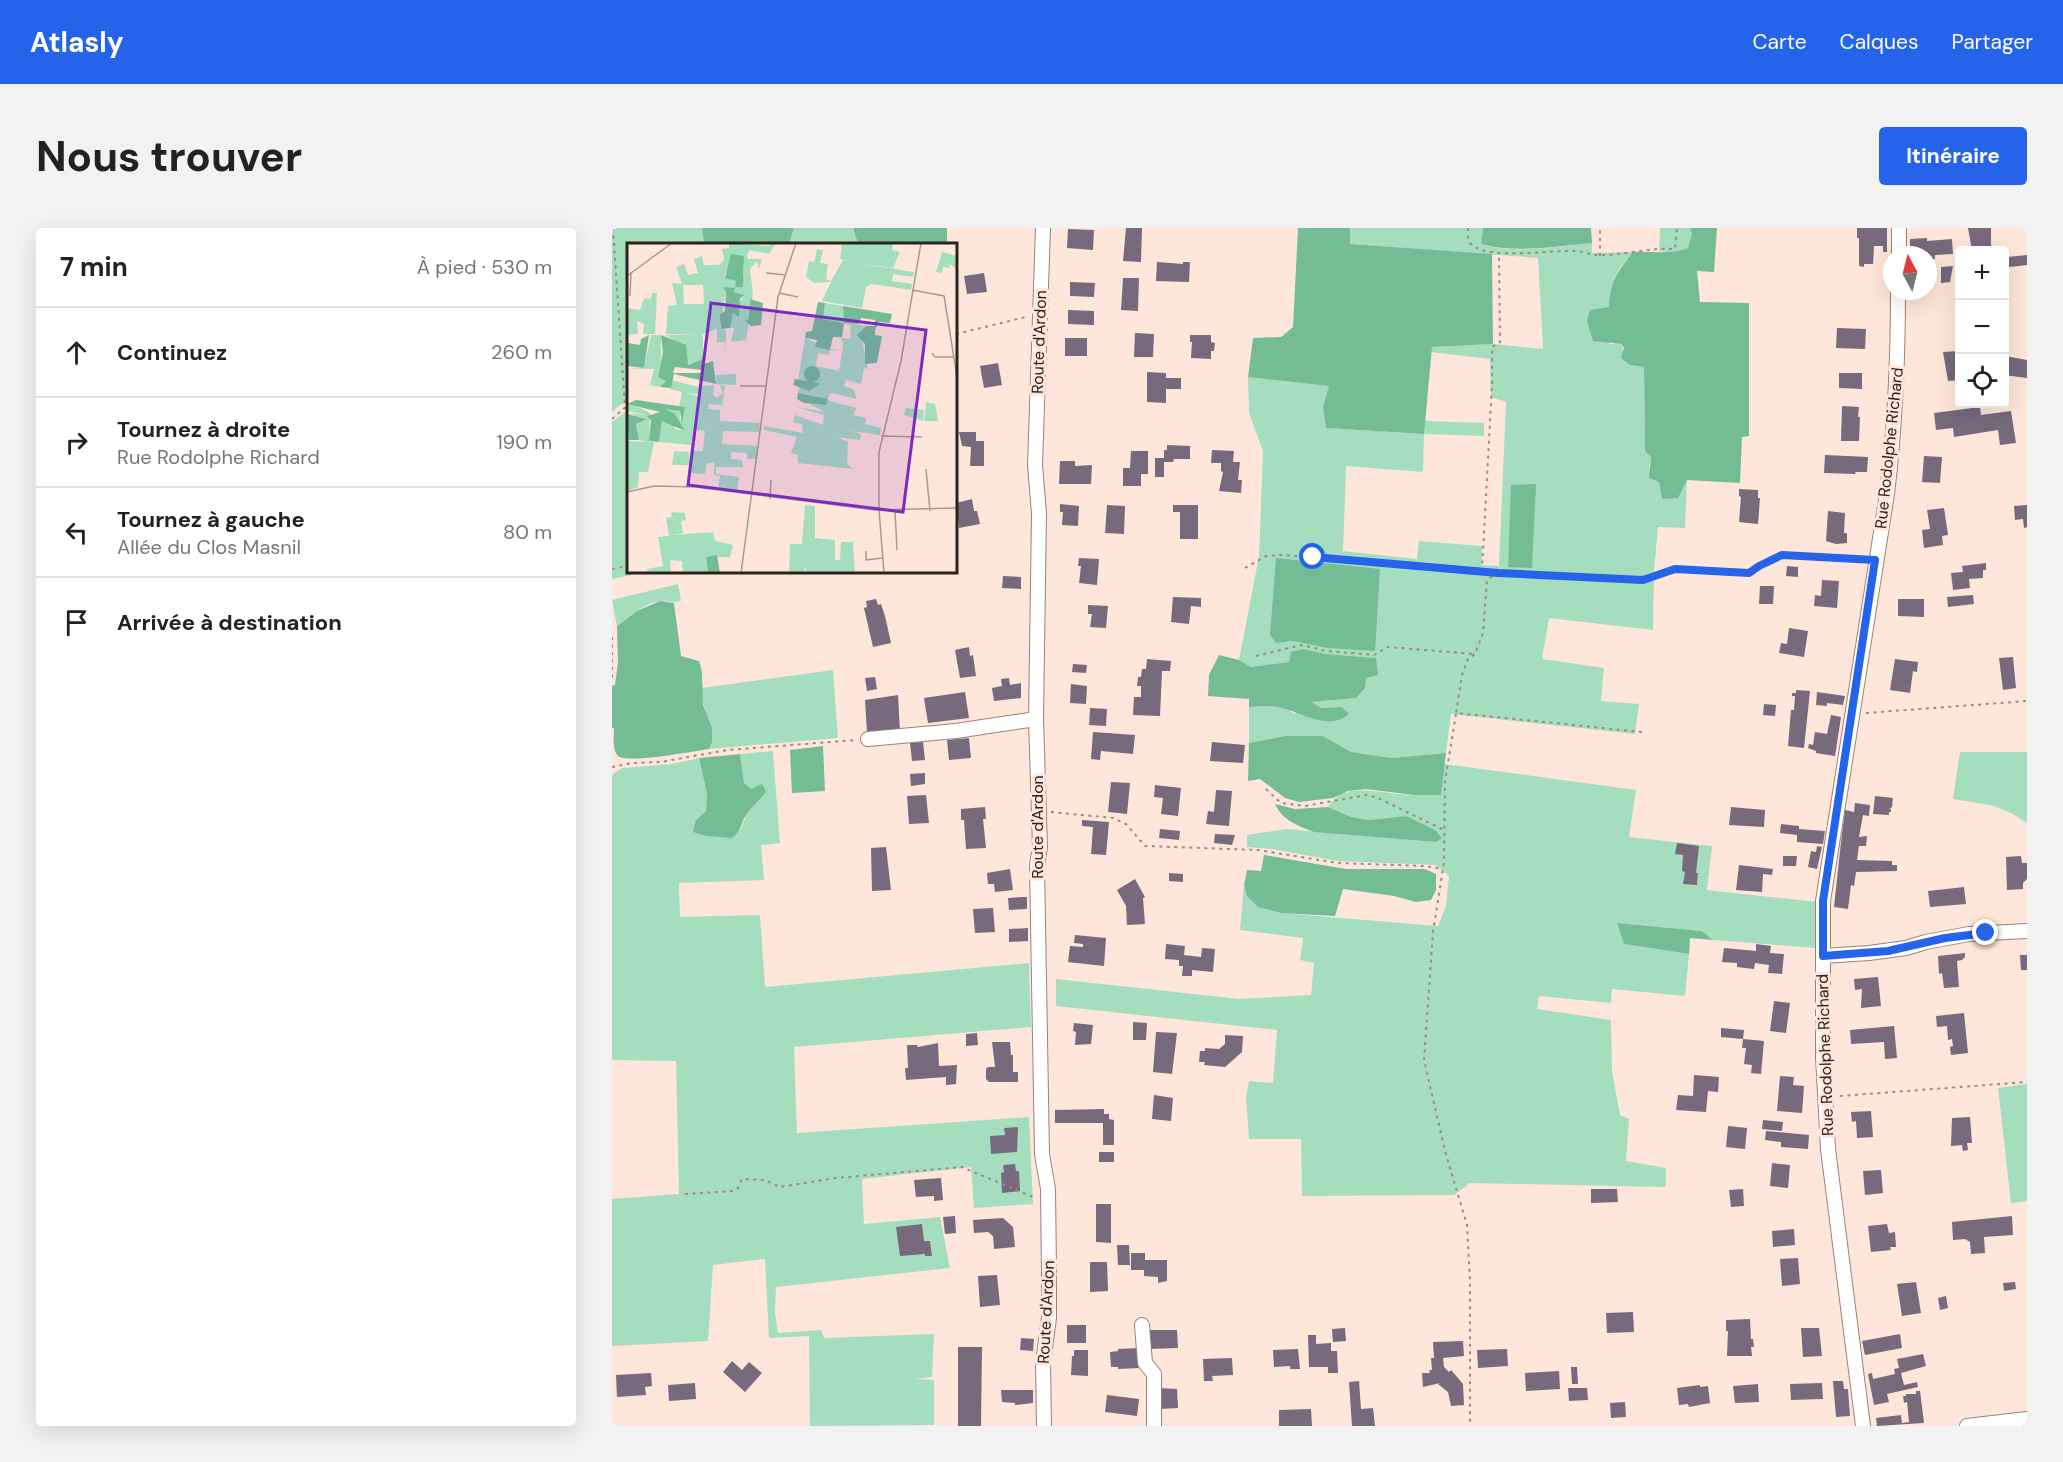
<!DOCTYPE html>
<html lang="fr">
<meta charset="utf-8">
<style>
body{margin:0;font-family:"DM Sans",sans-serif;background:#f2f2f2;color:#222}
.controls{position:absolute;right:18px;top:18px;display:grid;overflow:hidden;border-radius:6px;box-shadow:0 6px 24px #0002}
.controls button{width:54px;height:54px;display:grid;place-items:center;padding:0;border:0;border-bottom:2px solid #e0e0e0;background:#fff;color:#222;font:30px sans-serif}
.compass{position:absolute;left:1271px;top:18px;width:54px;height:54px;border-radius:50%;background:#fff;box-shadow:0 6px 24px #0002;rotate:353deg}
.stop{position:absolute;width:18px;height:18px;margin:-14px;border:4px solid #2563eb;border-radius:50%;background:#fff}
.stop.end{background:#2563eb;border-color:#fff;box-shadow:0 2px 6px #0008}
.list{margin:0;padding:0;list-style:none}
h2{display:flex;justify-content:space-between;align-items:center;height:78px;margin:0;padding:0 24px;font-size:26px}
h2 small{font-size:20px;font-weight:400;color:#767676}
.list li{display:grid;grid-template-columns:39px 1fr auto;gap:18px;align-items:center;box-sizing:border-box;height:90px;padding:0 24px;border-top:2px solid #e0e0e0}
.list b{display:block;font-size:22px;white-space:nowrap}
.list p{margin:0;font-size:20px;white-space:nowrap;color:#767676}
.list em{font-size:20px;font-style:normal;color:#767676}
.icon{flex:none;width:33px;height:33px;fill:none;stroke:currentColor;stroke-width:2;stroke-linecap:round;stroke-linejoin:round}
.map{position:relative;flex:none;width:1415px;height:1198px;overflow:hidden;border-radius:6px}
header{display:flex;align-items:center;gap:36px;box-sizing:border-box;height:84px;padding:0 30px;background:#2563eb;color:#fff}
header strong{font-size:28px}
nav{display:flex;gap:33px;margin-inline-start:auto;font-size:21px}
.intro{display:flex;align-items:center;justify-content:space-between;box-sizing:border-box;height:144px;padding:0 36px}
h1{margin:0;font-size:42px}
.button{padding:15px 27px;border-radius:6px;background:#2563eb;color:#fff;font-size:21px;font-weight:700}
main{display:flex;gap:36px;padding:0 36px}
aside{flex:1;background:#fff;border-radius:6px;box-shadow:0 6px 24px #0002}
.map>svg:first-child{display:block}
.green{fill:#a5debf;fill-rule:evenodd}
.forest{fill:#73bc96}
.building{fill:#766a7c}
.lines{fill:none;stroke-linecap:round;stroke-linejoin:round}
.minor-casing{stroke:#998379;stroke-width:16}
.path{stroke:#9b8a81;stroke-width:2;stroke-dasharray:3 4.5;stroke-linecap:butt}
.minor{stroke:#fff;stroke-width:14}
.route{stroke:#2563eb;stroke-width:8}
.labels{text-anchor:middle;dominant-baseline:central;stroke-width:6;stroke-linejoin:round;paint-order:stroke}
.street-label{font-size:16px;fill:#2b221e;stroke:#ffe6da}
.inset-road{fill:none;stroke:#aa988f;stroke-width:1.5}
.view{fill:#7b2cbf;fill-opacity:0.15;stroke:#7b2cbf;stroke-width:3}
.inset-edge{fill:none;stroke:#2b221e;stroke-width:3}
</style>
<header>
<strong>Atlasly</strong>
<nav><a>Carte</a><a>Calques</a><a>Partager</a></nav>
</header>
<div class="intro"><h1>Nous trouver</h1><a class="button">Itinéraire</a></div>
<main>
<aside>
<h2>7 min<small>À pied · 530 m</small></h2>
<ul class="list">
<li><svg class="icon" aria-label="ahead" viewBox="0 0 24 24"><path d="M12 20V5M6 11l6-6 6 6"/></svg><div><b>Continuez</b></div><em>260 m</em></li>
<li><svg class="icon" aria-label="right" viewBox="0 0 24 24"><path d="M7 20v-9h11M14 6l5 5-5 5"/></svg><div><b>Tournez à droite</b><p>Rue Rodolphe Richard</p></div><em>190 m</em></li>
<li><svg class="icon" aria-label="left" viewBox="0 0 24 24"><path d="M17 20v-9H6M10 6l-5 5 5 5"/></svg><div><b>Tournez à gauche</b><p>Allée du Clos Masnil</p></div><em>80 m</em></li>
<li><svg class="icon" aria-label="arrive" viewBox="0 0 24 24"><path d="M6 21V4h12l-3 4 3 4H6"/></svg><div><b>Arrivée à destination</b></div></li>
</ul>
</aside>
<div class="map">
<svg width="1415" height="1198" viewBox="0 0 1415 1198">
<rect width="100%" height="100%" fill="#ffe6da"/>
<path class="green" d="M0,0H90L92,16H16V174L8,177L0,184Z
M182,0H241L246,16H177Z
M738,0H871L869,16C904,27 944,18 980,15V25L1021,24L1007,41L997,116H1009L1018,137L1032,139L1033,223L1039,229L1037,239L1047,254L1050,271L1075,252L1073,300L1046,299L1042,342L1041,402L937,390L930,431L992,440L989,473L1027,476L1023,506L839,486L834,525L780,530L739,524L711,508H673L637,515V479L655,477L673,480L681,485L730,479L710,480L698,474L744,470L764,430L714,426L691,421L677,434L639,439L627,432L647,328L651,223L637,185L636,149L718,158L711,179L714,200L812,206L813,193L872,195V208L812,206L811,244L734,238L731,323L805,331L807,313L870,318V337L887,338L894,174L879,169L878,131L819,124L820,119L881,116L931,121L926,30L738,16ZM767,341L698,416L681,413L664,415Z
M1048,0H1078L1080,6L1077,20L1063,25L1047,23Z
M16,182V344H35L0,351V194Z
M66,356L69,373C62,375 57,373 49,373C34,374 17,389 5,398L0,372Z
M221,442L226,510L97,521C104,505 97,495 92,479C90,473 90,466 89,460Z
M161,523L168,615L149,617L152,652L67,655L68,689L148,687L153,759L417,735L419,799L182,819L185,905L417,889L421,976L362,980L359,939L250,951L252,996L328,989L338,1040L164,1059L163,1084L166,1105L209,1102L212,1110L322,1106L320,1149L303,1151L322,1152V1197L198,1198L197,1108L157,1110L153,1031L101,1037L96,1113L0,1118V971L67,966L64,833L0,832V549L2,545L10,540L60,536L87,530L95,566L94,583L84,592L94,608H105L129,602C133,588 138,580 149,571L132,555L128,526Z
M1348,524H1415V595L1401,586L1382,578L1341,571Z
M832,536L1024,562L1017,609L1100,618L1095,662L1206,674L1203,720L1101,712L1089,703L1005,695L1012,716L1077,726L1073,768L1000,761L999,775L927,768L925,781L999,792L1000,843L1008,887L1017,891L1014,933L1054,940V959L858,955L842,967L690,968L689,911H637L634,869L637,853L661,855L665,802L444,778V751L627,771L699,767L702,735L688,732L691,710L628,702L632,657C639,679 648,680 669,685L826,698L834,678L837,648L824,637L725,633L660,621L635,619V607L674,601L824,614L794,588L757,592L739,589L716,579C730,554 763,564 786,566C800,567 815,567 829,567Z
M1415,856V973L1399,975L1386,860Z"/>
<path class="forest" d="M90,0H182L177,16H92Z
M241,0H335V16H246Z
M686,0H738V16L880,26L881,116L820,119L812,206L714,200L711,179L717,158L636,149L641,110L669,109L681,99Z
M871,0H979L980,15C944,18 904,26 869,16Z
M1078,0H1105L1102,44L1085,43L1088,74L1137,75V208L1130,209L1128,255L1075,252L1066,270L1050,271L1047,254L1037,250L1039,229L1033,223L1032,139L1018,137L1009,130L1012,120L1009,116L981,113L975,93L978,82L997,79C998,54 1006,43 1021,24C1040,23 1059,27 1076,20L1080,6Z
M924,256L920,340L896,339L899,257Z
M664,330L768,341L763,423L716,420L681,413L664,415L658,407Z
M48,373L62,375L69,428L87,433L90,444L91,477L100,500V514L97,521C82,523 17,536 6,528C0,522 2,508 2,500H0V458L3,457L6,434L5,398L25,383Z
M691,421L714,426L764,430L766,447L754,450L753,460L744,470L699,474L710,480L730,479L737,486C716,503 693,486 670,480C659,477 649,478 637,479V471L596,468L597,447L607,427L627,432L639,439L677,434L679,424Z
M673,508H711L739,524L780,530L834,525L829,567H803L753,561L736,563L721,570L687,574L673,570L648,551L636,553L637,515Z
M211,518L213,563L180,565L178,522Z
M128,526L132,555L139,561L150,556L154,563C149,572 141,577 135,586C127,597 132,600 120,610L94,608L81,604L84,592L94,583L95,566L87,530Z
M663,576L683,581L716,579L739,589L757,592L794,588L823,602L830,610L824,614L702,604C686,598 670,592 663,576Z
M652,627L734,641H813L824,646V662L819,672L804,674L782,668L731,661L723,688L669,685L646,679L635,668L632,657L635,642L649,643Z
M1005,695L1090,703L1101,712L1078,710L1077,726L1012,716Z"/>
<path class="building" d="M514,0H530L529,34L511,33Z
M1245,0H1275V24H1271V18H1262L1261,36H1252V39L1247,38V10H1245Z
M1356,0H1379V22H1360Z
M456,1L482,2L481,22L455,20Z
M1315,10V13L1340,11L1341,26L1323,27V31H1316V27H1298V11Z
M1415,27V37L1397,39L1396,29Z
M545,34L571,36V34H578L577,54L544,53Z
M1341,38L1338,54L1329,55V39Z
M372,45L375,64L355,66L352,48Z
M511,50H527L526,83L509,82Z
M458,54L483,55L482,69L458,68Z
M456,82L482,83V97L456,96Z
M1225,100L1254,101L1253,121L1224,120Z
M523,105L542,106L541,129H522Z
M578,107H599V114L603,115L602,123H599V131L579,130L580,114H578Z
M453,110H475V128H453Z
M1347,123V152L1336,153L1331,124Z
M1393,128L1415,132V150L1392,147Z
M386,135L390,157L372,160L368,138Z
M535,144L554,145V150H569V161H554V175L535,174Z
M1227,145H1250V161L1227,160Z
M1230,178L1247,179L1246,189H1248L1247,213H1229Z
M1368,179L1369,187L1399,183L1404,215L1388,217L1386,202L1342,209L1341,200L1324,202L1322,185Z
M347,204H364V213H372V238H358L359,219L350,218Z
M555,217L578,218V231H562L561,234H552V249H543V230H552V222H555Z
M600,222L622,223L621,234H628L626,252H630L629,265L607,263L611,244L609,243V235H599Z
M519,223H536V246H529V258H511V240H518Z
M1213,227L1256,229L1255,244H1243L1244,246L1212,245Z
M1312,228L1330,229L1328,255L1310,254Z
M448,233H463V238L480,237L479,256H447Z
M1127,261L1146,262V270H1148L1146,296L1127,294L1129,269L1127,268Z
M360,271L362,283H365L368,296L347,300L344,275Z
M448,276L467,278L466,298L450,297L451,284H448Z
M495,277L513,278L512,306L493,305Z
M561,277H586V311H568V284H561Z
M1415,277V299L1412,300L1411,291L1403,292L1402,278Z
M1332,280L1336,307L1330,308L1331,317L1312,320L1310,302L1318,301L1315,282Z
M1216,283L1233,285L1232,305H1235V315L1224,316L1214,313Z
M467,330L487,331L485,357L467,355L469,338H466Z
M1374,335V342H1371V350L1357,351L1358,360L1341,362L1339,345L1351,344L1350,338Z
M1175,338L1186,339V349L1174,348Z
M391,348L409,349V361L390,360Z
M1210,352L1227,353L1225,380L1202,378L1203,367L1209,368Z
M1148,358H1162L1161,376H1147Z
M1361,367L1362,376L1336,379L1335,369Z
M561,369L589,370V379L579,378L577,396L559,394Z
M264,371L266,377L269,376L273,388L279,415L261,419L252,380L255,379L254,373Z
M1286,371H1312V389L1286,388Z
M476,377L496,378L494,400L478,399L480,386H476Z
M1177,400L1196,403L1192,429L1167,425L1169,415L1175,416Z
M357,419L358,428L361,427L364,448L348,450L343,422Z
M1401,429L1404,460L1391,462L1387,430Z
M535,431L559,433L558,443H550L548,488L521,487L522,469H529V458H525L526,449H529L530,441H534Z
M1283,431L1306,434L1305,444L1301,443L1298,465L1278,462Z
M461,436L475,437L474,445L460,444Z
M263,449L265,461L255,463L253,450Z
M397,450L398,457L409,455V470L382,473L380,460L390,458L389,451Z
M459,456L475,458L474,476L458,475Z
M1184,462L1198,463L1192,520L1176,518L1179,482H1182L1183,468H1180V465H1184Z
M353,464L357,490L316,495L312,470Z
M1205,464L1233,468L1231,477L1215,475V478L1204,477Z
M286,467L288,504L255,505L253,472Z
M1152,476L1164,477L1163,488L1151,487Z
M478,480L495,481L494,498L477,497Z
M1219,487L1229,489L1223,528L1204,525V523L1196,520L1197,516L1201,517L1203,504L1215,506Z
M481,504L523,507L521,526L489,523L488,532L479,531Z
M357,510L359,530L337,532L335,512Z
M311,514L313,532L300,533L298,515Z
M600,514L633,517L631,535L598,533Z
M313,545V556L299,558L298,546Z
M499,554L518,555L515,586L496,584Z
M543,557L569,560L566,588L549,586L551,570L542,569Z
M604,562L620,563L617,598L594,596L596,583L602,584Z
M314,567L317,595L297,596L295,568Z
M1263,568L1281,570L1280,579L1277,581H1279V584H1277V587L1261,586Z
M1243,575L1258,577L1257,588L1251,587L1247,609L1255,608L1254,618H1247L1245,632L1280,633V637H1285V643L1244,644L1242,658L1239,657L1236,681L1222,679L1229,614L1233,582L1242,584Z
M373,579L374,591H371L374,620L354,621L352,592H349V581Z
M1119,579L1153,582L1152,599L1117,597Z
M470,592L497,594L494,627L479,626L481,599L470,598Z
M1169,596L1187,598V601L1213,603L1211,616L1185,614V607L1168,605Z
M548,601L568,603L567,612L547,610Z
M603,606L623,607L620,617L602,615Z
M1065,615L1087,618L1084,645H1086L1085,657L1071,656L1073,644L1070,643L1071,627L1063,626Z
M1205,618L1210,619L1205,641L1196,639L1199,623L1204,624Z
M274,619L279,662L260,663L259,620Z
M1171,628H1185L1184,638H1171Z
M1409,628L1410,635H1415V651L1411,655V661L1395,662L1394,629Z
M1127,637L1161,641L1160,647L1151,646L1150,664L1124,662Z
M398,641L401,662L383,664L382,656H376L375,645Z
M557,645L571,646V654L557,653Z
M523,651L533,669L531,670L533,696L515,697L514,678L505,662Z
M1352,659L1354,676L1318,679L1316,663Z
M409,669H415V681L397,682L396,670Z
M381,680L383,704L363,705L361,681Z
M416,700V713L397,714V701Z
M463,707L494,710L492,738L456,734L458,718L471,719V716L462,715Z
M554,716L573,718L572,727L589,729L590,720L603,721L601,744L580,742V748H570L571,738H567V732L553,731Z
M1144,716L1159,718L1158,725L1172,726L1170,746L1156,745L1157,737L1143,735L1142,741L1125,739V735L1110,734L1112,720L1144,723Z
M1353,725V729L1350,732L1345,733L1347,759L1332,760L1330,745L1327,746L1326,728Z
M1408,727H1415V742H1409Z
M1266,749L1269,778L1249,780L1250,761L1243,762L1242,751Z
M1162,773L1178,775L1174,805L1158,803Z
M1352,785L1356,825L1339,827L1338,819L1341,818L1340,811L1336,812L1335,798L1325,799L1324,788Z
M521,794L535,795L534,812H521Z
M462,795L481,797L479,816L463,817L464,804L461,803Z
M1282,798L1285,830L1273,831L1272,814L1239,816L1238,802Z
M1109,800L1132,802L1131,811L1109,809Z
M544,804L565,805L560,846L541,844Z
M365,805L366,817L354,818V806Z
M613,807L631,808L630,824L613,839L592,837L593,834H587L588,823H593V820L607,821L613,816Z
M1131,811L1152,813L1149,846L1139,845L1140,837L1132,836L1134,820H1130Z
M380,814H398L399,827H401V844H406V854H377L374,851V841L376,839H383Z
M326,815L327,838L345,837L344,856L334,857V849L294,852L293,840H296L295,817H305L306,819Z
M1082,847L1107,849L1106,864L1096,863L1094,884L1064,882L1066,867L1081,868Z
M1168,848L1182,849L1181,857L1192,858L1190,885L1165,883Z
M542,867L561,870L559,893L540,891Z
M492,881V886H497V891L502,892V917H491V895H443V882Z
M1259,883L1261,909L1245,910L1244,893L1240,894L1239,884Z
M1358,889L1360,915H1355L1356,922L1351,923L1350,917L1339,918L1340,890Z
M1151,892L1171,894L1170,903L1150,901Z
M1116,898L1135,900L1133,921L1114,919Z
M406,899L405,924L379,926L378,908L393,907L392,900Z
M1154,903L1197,907L1196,921L1169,919V914L1153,912Z
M487,924H502V934H487Z
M1160,935L1178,937L1176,960L1158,958Z
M403,936L404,943H407L408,963L390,965L389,945L392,944L391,937Z
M1269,942L1271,965L1253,967L1251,943Z
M329,950L331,972L322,973V968L304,969L302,952Z
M979,961H1005L1006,974L979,975Z
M1131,961L1132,978L1119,979L1117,962Z
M484,976H499V1015L484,1014Z
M343,988L344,1005L333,1006L331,989Z
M1400,988L1401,1007L1372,1009L1373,1025L1359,1026L1358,1014L1353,1011L1341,1012L1340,994Z
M391,990L401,999L403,1019L382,1021L381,1008L376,1004L362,1005L361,992Z
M310,996L312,1013H318L320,1028H313V1026L288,1028L284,999Z
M1275,996L1277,1005L1283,1004L1284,1019H1278L1279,1022L1259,1024L1256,998Z
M1182,1001L1183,1017L1161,1019L1160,1003Z
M505,1017H517L518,1037H506Z
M519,1025H533V1032H555V1053L546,1055V1049L532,1048V1042H519Z
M1186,1030L1188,1056L1170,1058L1168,1031Z
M478,1034H495L496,1063L478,1064Z
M385,1047L388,1077L368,1079L366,1048Z
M1304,1054L1309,1085L1290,1088L1285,1056Z
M1403,1054L1404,1061L1392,1063L1391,1055Z
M1334,1068L1336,1080L1328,1082L1326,1070Z
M1021,1084L1022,1104L995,1105L994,1085Z
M1138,1091L1139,1111H1141L1142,1119H1139L1140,1128H1115L1116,1103H1114V1092Z
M455,1097H474V1115H455Z
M733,1100L734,1113L721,1114L720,1101Z
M1189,1100H1207L1210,1128L1191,1129Z
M536,1102H565L566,1120L536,1121Z
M1288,1106L1290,1120L1253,1127L1250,1113Z
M696,1107H704V1116L719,1115V1123H725L726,1145H716V1139H697Z
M409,1110L422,1111L421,1123L408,1122Z
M851,1113L852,1128L831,1130L832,1139L837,1144L839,1142L851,1156L852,1177L839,1178L836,1164L826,1156L828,1155L811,1159L810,1145H818L817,1142H820L819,1130H822L821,1114Z
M346,1119H370L369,1198H346Z
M527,1120L528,1140L506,1141V1139H499L498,1124L506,1123V1121Z
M686,1121L688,1141H678V1138L662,1139L661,1122Z
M895,1121L896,1138L866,1140L865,1122Z
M462,1122H476V1148L459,1147L460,1128H462Z
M1311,1126L1314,1138L1289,1145L1292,1157L1305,1154L1306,1159L1275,1166L1277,1174L1262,1177L1256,1146L1260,1145L1261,1151L1283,1146L1282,1141L1287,1140L1285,1131Z
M620,1130L621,1147L600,1148L601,1153H592L591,1131Z
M120,1133L130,1142L137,1134L150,1145L133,1164L111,1144Z
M959,1139H965L966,1156H960Z
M947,1143L948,1161L914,1163L913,1145Z
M39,1145L40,1158L33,1159L34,1167L5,1169L4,1147Z
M747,1153L749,1181L761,1180L763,1198H740L737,1154Z
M1221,1153H1231L1232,1161H1236L1238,1188L1224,1189Z
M83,1155L84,1171L57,1173L56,1157Z
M1210,1155L1211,1171L1179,1172L1178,1156Z
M1146,1156L1147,1174L1123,1175L1121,1158Z
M1088,1157V1159L1096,1158L1098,1175L1077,1179L1076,1176L1067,1177L1065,1160Z
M546,1160L565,1161L566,1180L547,1181Z
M956,1160H975L976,1172L957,1173Z
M389,1162H421V1175L403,1177V1175L390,1174Z
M1304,1163H1308L1312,1195L1265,1198L1264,1190L1289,1187L1290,1195L1297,1194L1295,1174L1292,1175L1291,1168H1294V1166H1304Z
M495,1167L527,1171L525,1188L493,1184Z
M1013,1174L1014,1189L999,1190L998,1175Z
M699,1181L700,1198H667V1182Z"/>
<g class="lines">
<defs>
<path id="minor" d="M431,0L423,237L427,285L424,491L428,619L425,637L430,926L436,961L437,1044V1090L431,1134L432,1198
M1287,27V0
M256,511L344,503L424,491
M1211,728L1257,725L1294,720L1314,714L1357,706L1415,703
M530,1097L533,1135L542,1146V1198
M1251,1198L1216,921L1211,829V673L1275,266C1283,199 1286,131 1286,63
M1355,1198L1415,1191"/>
</defs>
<use href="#minor" class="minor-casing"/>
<path class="path" d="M1,0L13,179
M856,0C856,6 855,13 860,17C878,32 939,22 962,23C971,23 980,28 989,27C1014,27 1038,19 1063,21L1065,0
M988,28V0
M344,106L414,89
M0,191L16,177
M633,340L654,328L671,327L884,345
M0,341L16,338
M870,343L880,156V119L888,114L887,24
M0,409V451
M644,428L690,417L714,423L762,427L776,419L862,426
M1254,485L1415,473
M844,486L833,553L832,634L821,704L812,832L833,923L855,997L858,1053V1198
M1030,504L844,485L850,447L856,431L863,426L871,405L875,352L886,345L1031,352L1063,341L1137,345L1147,338L1170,327L1250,331
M0,539L20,535L49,534L115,522L244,512
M654,561L669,575L693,578L755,567L766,570L832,602
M439,584L501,590L514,596L533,618L646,622L726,635L812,638L831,641
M1228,868L1415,854
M73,966L121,963L126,960L130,951L153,952L168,959L224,950L350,939L421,969"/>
<use href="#minor" class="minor"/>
</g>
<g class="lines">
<path class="route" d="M701,329L886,345L1031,352L1063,341L1137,345L1147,338L1170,327L1263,332L1211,673V728L1276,723L1333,710L1374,705"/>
</g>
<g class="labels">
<g class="street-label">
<text transform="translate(427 114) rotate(-88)">Route d'Ardon</text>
<text transform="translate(1277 220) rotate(-84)">Rue Rodolphe Richard</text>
<text transform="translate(425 599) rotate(-90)">Route d'Ardon</text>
<text transform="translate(1213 827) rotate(-92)">Rue Rodolphe Richard</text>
<text transform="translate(434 1084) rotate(-87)">Route d'Ardon</text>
</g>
</g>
<g transform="translate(15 15)">
<rect width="330" height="330" fill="#ffe6da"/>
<path d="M102,0L141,3L149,0L142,11L122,7L120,13L121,16H135L132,26L130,18L123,26L126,51L119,97L104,99L107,85H103V75L116,54L99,47L93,84L99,87V111L98,99H90V86L73,92L39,91L41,63L50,62L45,40L55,41L49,24L57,21L61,32L71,30L67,16L75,13L77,22H92L97,17L95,6L102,5ZM117,13V32L98,35V30ZM56,42H76L77,61H57ZM215,0L266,1L265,7L273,9L266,25L230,20L287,29L286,34L266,31L265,38L285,41L284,47L245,41L239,44L235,65L195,58L204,39L187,40L179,34L182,18L187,19L190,6L196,7L193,20L201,21L199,36L204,38L216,17L227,19L213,16ZM315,9L330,13V27L323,21L322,25L316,24L315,30L309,29ZM25,50H30L28,91H16L17,81L10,78L11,91L0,92V65L13,67L17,55L24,56ZM198,60L216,63L217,80L239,83L234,91L241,126L237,125L234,141L219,137L217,143L226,146L230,156L203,150L201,156L171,150L172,145H188L192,140L171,138L178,95L203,106H213L203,107L202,112L191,110L189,123L212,128L216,103L215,96L206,94L223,96L224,82L196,76ZM24,92H34V127L40,137L33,144L23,142L27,126H0L17,125ZM39,92H76V116L61,122L54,102ZM109,131V142L89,141V132ZM43,137L72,144L71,151L58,150L71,153L74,143L87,142L86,152L90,155L96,150L93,142L98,143L95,162L82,161L81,166L93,167V178L133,180L132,189L96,188L95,201L131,203L130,216H120V210L104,209V216L115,217L116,224H89V231L112,234L110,248L91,246L93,233L87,232V220H80L78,231L62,230V222H45L47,208L62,209V217L65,200V208H76L78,188L66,186L71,154L64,202L32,199L35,178L46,179L48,186L58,188L37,166L53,168V178L58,165L52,163L55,149L43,146ZM200,157L229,165L227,172L239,175L238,181L254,185L253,192L224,188L234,191L233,197L210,194L221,199L220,221L226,226L171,220V212L164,210L170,194L137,187V183L176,190L175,181L166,179L168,172L196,182L197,172L169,164L198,169L182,161L199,162ZM0,159L23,170L22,199H27L21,229H12L11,244L0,248V182L2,198L20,199L12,197L9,181L20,176L0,170L20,172L0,168ZM299,159L308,161L311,178H297ZM279,165L297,167L296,178L277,172ZM178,262L188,263V295L208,297V317H213L214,299H226L228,330H179V324L176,330H162L163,301H175ZM44,269L58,270L59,277L54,278L56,290L44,292L86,289L88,298L106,302L103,314H79L81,330H56L55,318L43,317L44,330H21L20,326L36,323L31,294L42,293L39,275L45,274Z" fill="#a5debf" fill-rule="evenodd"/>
<path d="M104,11L117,13L116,44H108L109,38L98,35ZM96,44L108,45L107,49L117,52L113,56L112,74L106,70L103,85L94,86L93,72L98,68L99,49ZM123,56L136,60L134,82L124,83L118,78L122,76ZM191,59L198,60L196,76L217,80L215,94H206L203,107L188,104L190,97L178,95L179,89L185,88ZM216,63L265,71L263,80L252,79L248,87V92L255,93L250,120L238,121V101L230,92L239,83H247L248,77L234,75L232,81L217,80ZM22,92L17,125L0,123L1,100L13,102L14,96ZM34,92L59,102L61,122L76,116L75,127L48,124L46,130H76L77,121L86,118L89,141L47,131L44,145L33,144L39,138L31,134L36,110ZM177 131a8 8 0 1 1 16 0a8 8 0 1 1-16 0ZM168,136L192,140V142L182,148L166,142ZM171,150L201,156L199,162L177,160L170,156ZM9,157L58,164L55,180L53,168L38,166L48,171L58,188L35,178L32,199L22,198L24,177L20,173L33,169L0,161ZM0,171L20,176L9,181L12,197H2ZM90,312L93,330H81L79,314Z" fill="#73bc96"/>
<path class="inset-road" d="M139,30L159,32M0,33L45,0M285,47L317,53L330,134M152,50L171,54M3,53L4,29M305,110L308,114H327M113,143H139M254,193L295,194M299,226L303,268M0,249L27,243L69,244L248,267L330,265M143,256L144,237M268,268L270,307M239,308V317L255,315M114,330L151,54L169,0M257,330L252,267V209L274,118L294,0"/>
<path class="view" d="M84,60L299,87L276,269L61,242Z"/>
<rect width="330" height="330" class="inset-edge"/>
</g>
</svg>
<div class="controls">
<button>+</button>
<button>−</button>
<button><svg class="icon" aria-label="locate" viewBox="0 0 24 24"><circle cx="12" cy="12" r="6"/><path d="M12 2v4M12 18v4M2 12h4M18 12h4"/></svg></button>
</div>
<svg class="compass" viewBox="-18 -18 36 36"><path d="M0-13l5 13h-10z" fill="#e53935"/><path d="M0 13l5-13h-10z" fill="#767676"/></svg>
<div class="stop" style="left:701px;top:329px"></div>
<div class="stop end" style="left:1374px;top:705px"></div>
</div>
</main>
